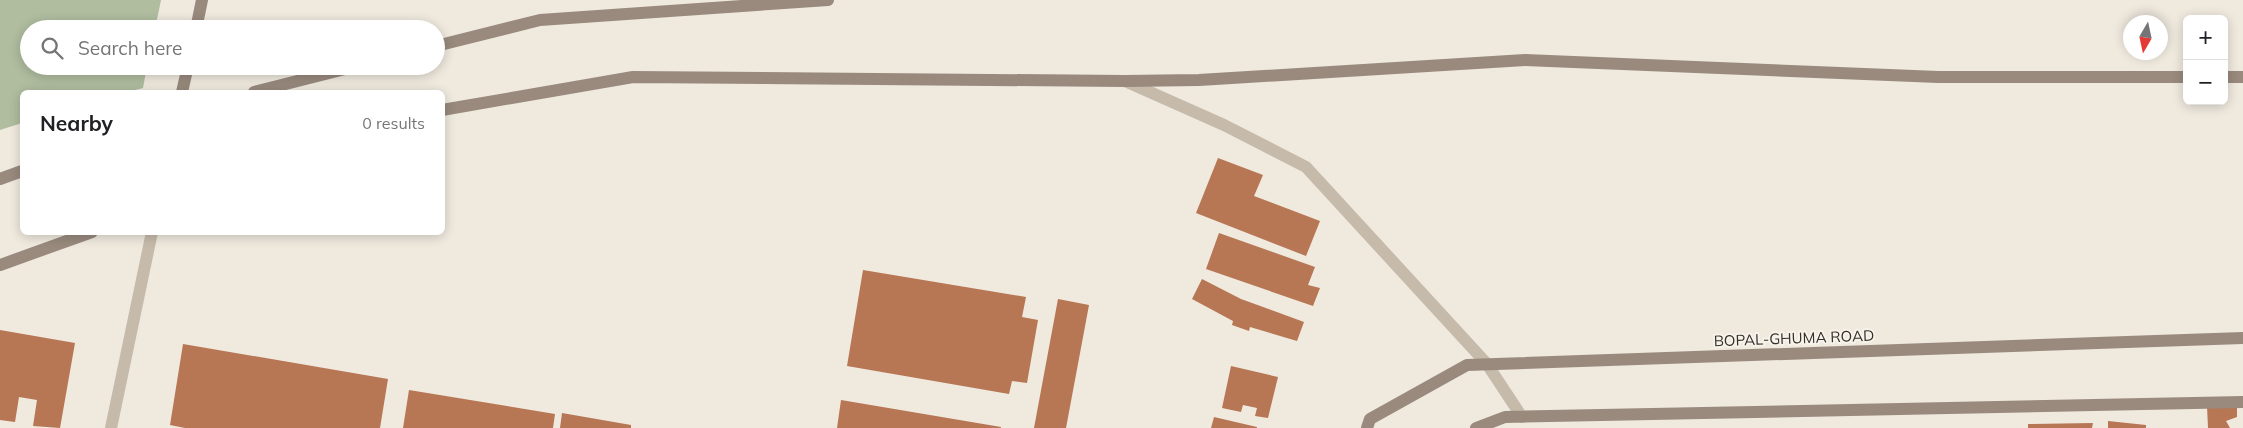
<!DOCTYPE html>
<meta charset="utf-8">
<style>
body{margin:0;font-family:Mulish,sans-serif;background:#f2f2f2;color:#202124}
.controls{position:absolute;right:15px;top:15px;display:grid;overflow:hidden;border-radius:8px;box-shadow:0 2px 12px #0003}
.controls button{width:45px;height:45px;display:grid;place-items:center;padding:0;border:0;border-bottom:1px solid #e0e0e0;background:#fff;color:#202124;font:25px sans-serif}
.compass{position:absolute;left:2123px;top:15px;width:45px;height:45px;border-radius:50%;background:#fff;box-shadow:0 2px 12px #0003;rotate:189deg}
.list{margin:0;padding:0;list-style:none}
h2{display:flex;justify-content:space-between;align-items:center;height:65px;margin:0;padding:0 20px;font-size:21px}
h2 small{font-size:16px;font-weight:400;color:#757577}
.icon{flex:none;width:28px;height:28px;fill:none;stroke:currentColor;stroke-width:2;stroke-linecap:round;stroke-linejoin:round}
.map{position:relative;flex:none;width:2243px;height:428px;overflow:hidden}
.search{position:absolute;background:#fff;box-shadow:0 2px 12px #0003;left:20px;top:20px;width:425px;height:55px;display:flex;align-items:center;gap:12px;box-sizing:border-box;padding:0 18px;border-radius:28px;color:#757577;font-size:19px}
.panel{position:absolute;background:#fff;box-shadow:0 2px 12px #0003;left:20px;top:90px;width:425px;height:145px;border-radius:8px}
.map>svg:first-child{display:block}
.green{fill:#b0bd9f}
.building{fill:#b77654}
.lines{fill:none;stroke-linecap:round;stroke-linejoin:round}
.street{stroke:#c6baab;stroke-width:12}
.secondary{stroke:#998a7d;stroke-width:12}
.labels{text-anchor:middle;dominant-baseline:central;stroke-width:4;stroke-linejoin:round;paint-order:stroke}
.street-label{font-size:15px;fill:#352e29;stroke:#f7f3ea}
</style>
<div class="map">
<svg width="2243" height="428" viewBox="0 0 2243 428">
<rect width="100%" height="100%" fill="#efe9de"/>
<path class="green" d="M0,0H161L155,29H29V66H147L143,88L128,92H22V123L0,130Z"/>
<path class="building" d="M1218,158L1263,175L1254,196L1320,221L1306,256L1196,213Z
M1219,233L1315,267L1308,285L1320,288L1313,306L1206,269Z
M863,270L1026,297L1022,317L1038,320L1027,383L1012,381L1009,394L847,366Z
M1202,279L1241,299L1304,322L1297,341L1250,327L1249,331L1232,325L1233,321L1192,299Z
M1058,299L1089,305L1066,428H1034Z
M0,330L75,343L60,428L33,426L37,400L19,397L15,422L0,420Z
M183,344L388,379L380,428H185L170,425Z
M1231,366L1278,377L1268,418L1255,416L1257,408L1243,405L1241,412L1222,408Z
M409,390L555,414L553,428H403Z
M841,400L1001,427V428H837Z
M2237,402V417L2226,421L2230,428H2208L2207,406Z
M562,413L631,425V428H560Z
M1214,417L1257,427V428H1211Z
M2108,421L2146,425V428H2108Z
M2093,423L2092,428H2028V424Z"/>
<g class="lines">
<path class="street" d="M1125,81L1224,125L1306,167L1487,364L1522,417
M111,428L152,232"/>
<path class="secondary" d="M196,29L202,0
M436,46L540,20L828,0
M2224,77H2243
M182,92L188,66
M254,92L357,66
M442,110L633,77L1125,81L1199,80L1525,60L1938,77H2187
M0,179L22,171
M0,265L92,232
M1367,428L1370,419L1467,365L2243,338
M1476,428L1505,417L2243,402"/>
</g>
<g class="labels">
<g class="street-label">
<text transform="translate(1794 338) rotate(-2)">BOPAL-GHUMA ROAD</text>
</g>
</g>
</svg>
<div class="controls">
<button>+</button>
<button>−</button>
</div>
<svg class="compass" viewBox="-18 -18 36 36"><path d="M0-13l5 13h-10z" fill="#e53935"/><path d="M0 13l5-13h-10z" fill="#757577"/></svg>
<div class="search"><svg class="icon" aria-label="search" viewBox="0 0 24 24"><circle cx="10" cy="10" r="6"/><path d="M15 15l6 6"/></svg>Search here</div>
<section class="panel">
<h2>Nearby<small>0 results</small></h2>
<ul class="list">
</ul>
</section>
</div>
